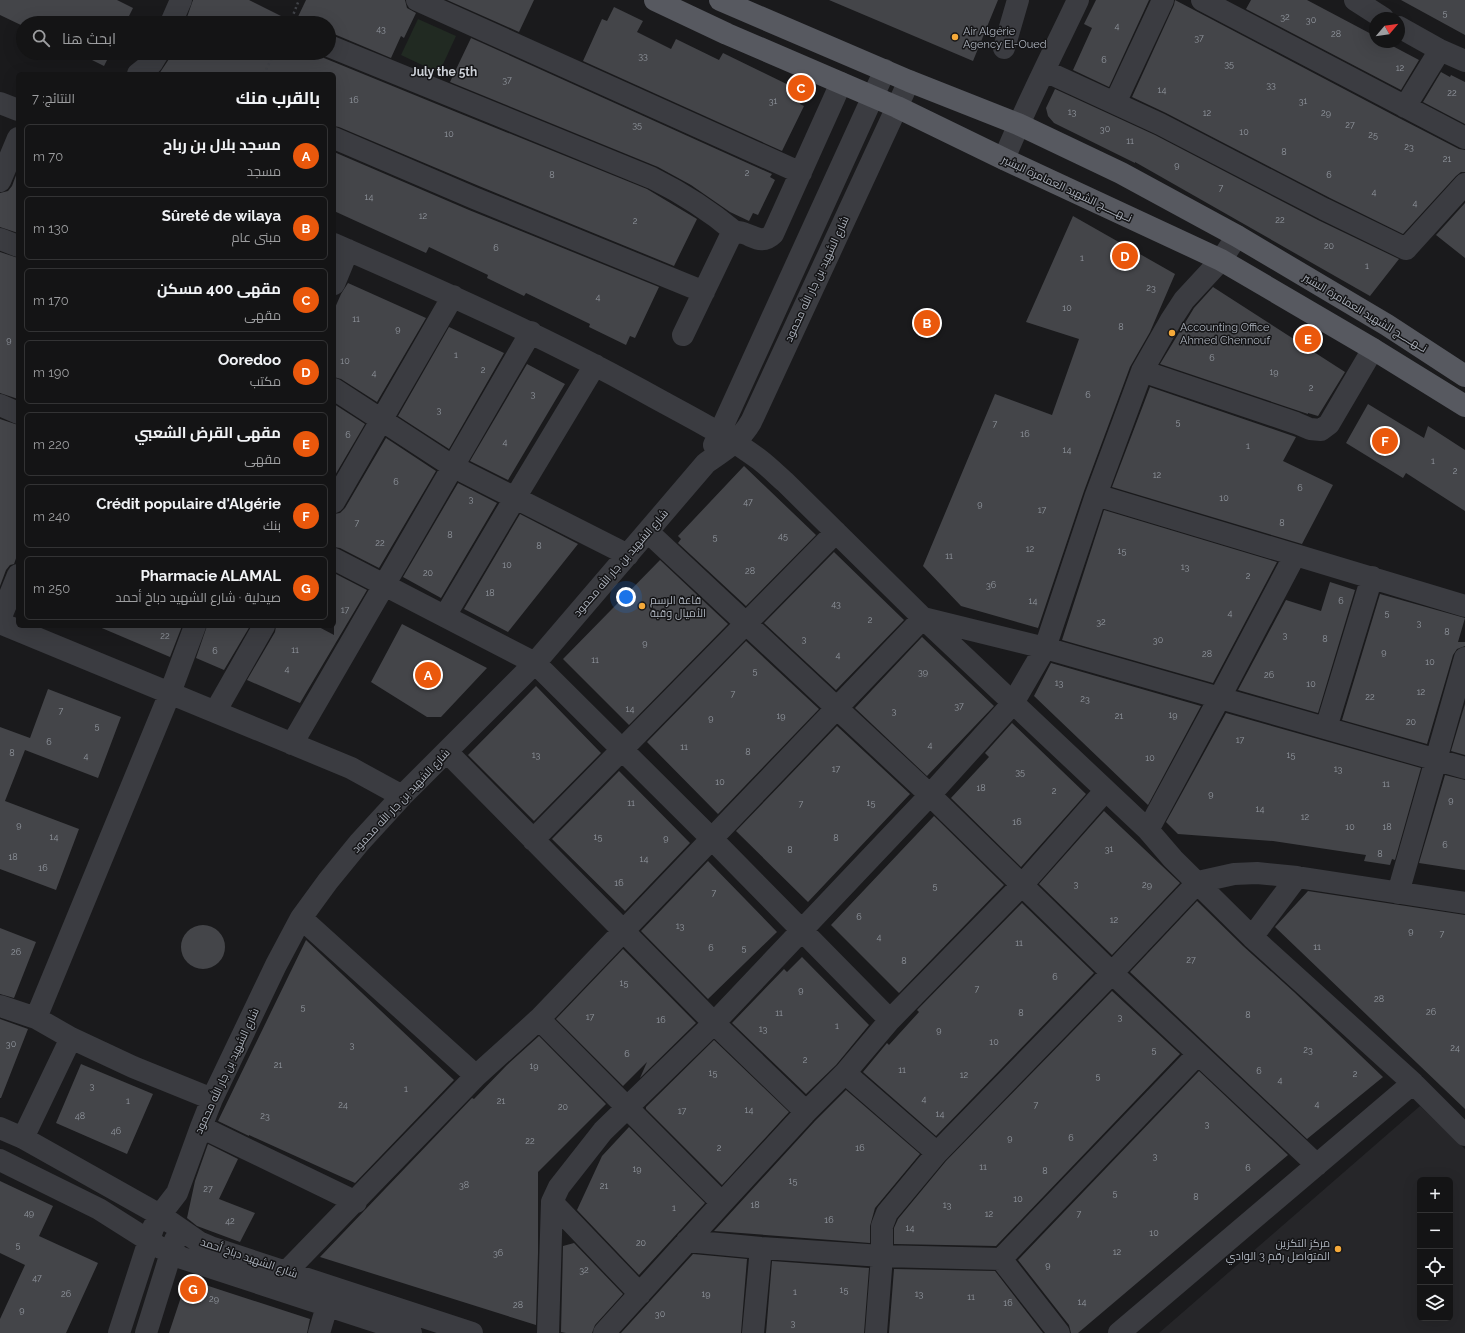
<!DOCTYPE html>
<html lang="ar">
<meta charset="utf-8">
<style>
body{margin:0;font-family:Raleway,Cairo,sans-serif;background:#1d1d1e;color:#f1f3f6;direction:rtl}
.controls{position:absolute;right:12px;bottom:12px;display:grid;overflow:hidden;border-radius:6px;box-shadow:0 4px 16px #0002}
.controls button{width:36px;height:36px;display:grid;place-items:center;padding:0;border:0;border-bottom:1px solid #333334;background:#141415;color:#f1f3f6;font:20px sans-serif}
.compass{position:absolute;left:1369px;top:12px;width:36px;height:36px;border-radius:50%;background:#141415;box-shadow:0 4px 16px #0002;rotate:61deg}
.you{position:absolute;left:626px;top:597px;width:14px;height:14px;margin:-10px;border:3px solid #fff;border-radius:50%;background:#1a73e8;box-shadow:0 0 0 6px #1a73e833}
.badge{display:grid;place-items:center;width:26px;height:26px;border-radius:50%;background:#ea580c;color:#fff;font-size:13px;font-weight:700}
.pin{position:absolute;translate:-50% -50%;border:2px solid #fff;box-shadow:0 1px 4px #0006}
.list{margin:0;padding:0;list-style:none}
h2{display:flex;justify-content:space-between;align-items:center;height:52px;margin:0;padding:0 16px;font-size:17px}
h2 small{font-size:13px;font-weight:400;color:#9d9ea0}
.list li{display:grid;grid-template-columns:26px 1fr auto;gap:12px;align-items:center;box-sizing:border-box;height:64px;margin:0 8px 8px;padding:0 8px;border:1px solid #333334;border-radius:6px}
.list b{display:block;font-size:15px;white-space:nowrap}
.list p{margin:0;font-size:13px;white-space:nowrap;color:#9d9ea0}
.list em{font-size:13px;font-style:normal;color:#9d9ea0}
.icon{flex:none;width:22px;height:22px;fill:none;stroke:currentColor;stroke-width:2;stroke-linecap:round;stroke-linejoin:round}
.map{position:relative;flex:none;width:1465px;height:1333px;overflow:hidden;direction:ltr}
.search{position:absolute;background:#141415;box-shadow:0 4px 16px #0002;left:16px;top:16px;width:320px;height:44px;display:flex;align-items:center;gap:10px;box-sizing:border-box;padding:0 14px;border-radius:22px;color:#9d9ea0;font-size:15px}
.panel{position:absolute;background:#141415;box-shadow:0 4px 16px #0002;left:16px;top:72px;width:320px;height:556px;border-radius:6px;direction:rtl}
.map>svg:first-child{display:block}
.built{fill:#262629;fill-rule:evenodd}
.green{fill:#212a22}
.building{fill:#444549}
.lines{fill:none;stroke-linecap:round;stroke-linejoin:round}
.path{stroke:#414348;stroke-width:2.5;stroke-dasharray:2 3;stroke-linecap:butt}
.minor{stroke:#3b3c41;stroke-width:22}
.major{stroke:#575960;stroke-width:22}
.poi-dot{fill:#f5a939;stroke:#151517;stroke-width:1.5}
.labels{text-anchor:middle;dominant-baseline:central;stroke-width:3;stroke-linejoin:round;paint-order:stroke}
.number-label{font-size:9px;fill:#92979f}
.poi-label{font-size:11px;fill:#acb2bc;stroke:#151517;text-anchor:start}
.street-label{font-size:11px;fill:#acb2bc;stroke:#151517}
.neighbourhood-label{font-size:12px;font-weight:bold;fill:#cdd1d8;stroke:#151517}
</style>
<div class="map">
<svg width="1465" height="1333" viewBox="0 0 1465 1333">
<rect width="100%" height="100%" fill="#1a1a1c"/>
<path class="built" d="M1420,1106L1465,1149V1333H1159ZM1420,1180H1450V1318H1420Z"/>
<path class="green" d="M418,19L456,36L439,73L401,55Z"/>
<path class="building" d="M0,0H117L133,8L129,16L133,19L131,23H23V26L0,15Z
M193,0H249L295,23L306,0H405L407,8L416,13L404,38L401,36L391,58L334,34H329V23H185Z
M447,0H534L519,32Z
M829,0H998L973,61Z
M1096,0H1149L1109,87L1073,70L1092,28L1084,24Z
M1175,0L1399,118L1459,149L1465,150V172H1461L1456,176L1403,234L1330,198L1166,113L1132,97L1174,5Z
M1251,0H1307L1375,36V42H1385L1419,60L1401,90L1246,9Z
M1401,0H1465V35Z
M614,7L643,21L637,32L671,49L676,39L719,60L723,53L805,93L800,104L804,106L782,151L583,61L602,19L607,21Z
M471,38L772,174L770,177L775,180L758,215L753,213L749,221L730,212L691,185L658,167L450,82Z
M78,53H116L115,56L110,54L104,66Z
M170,53H319L324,58L439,105L647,189L697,219L674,266L479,186L339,127L334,126V74H159L169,59Z
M1441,72L1450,77L1451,75L1465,82V124L1423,102Z
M1055,89L1155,135L1318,220L1399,259L1370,296L1135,162V163L1054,123L1048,116L1046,108Z
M334,152L469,210L659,287L635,338L630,336L626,345L589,327L590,324L526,293L524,296L487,278L488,275L429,247L426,253L334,211Z
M18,170V233L0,227V193L8,191L12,186Z
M1465,203V258L1436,235Z
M1073,216L1175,274L1150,332L1130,367L1084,491L1038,628L961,606L923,566L995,394L1052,415L1079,339L1026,322Z
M0,252L18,258V399L0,393Z
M348,283L426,318L377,402L341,379L334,377V310L341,294Z
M1213,287L1345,372L1318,416L1308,413V414L1160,364L1194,308Z
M449,327L504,353L449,449L398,416Z
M527,364L565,384L508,480L470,461Z
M1150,387L1296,437L1283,461L1333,485L1302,544L1112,487Z
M334,404L365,424L334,477Z
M1368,404L1424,438L1428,426L1465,450V511L1406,473L1403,478L1346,443Z
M0,419L18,425V553L14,564L10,565L6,570L0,586Z
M386,438L436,471L379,568L340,548L334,547V514L340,513L345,508Z
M744,466L816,535L746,606L678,543L681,539L678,536Z
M458,483L497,503L441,598L403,577Z
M1104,510L1277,562L1213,683L1062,640Z
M520,514L578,544L508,632L464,609Z
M834,552L904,620L836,690L764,623Z
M660,560L728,624L629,725L563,659Z
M334,573L367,590L300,703L247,680L275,632L276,626H317L334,635Z
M1330,582L1355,590L1318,713L1238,690L1286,600L1321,611Z
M1380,594L1465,618L1458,642H1465V646L1457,649L1453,655L1427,744L1342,720Z
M402,624L487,668L441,717H427L371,682Z
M97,626H182L170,657Z
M207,626H250L224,670L196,658Z
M922,637L994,706L927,776L855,708Z
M746,641L819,709L718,814L647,742Z
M1051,663L1201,706L1148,805L1034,696Z
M536,686L601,753L534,821L468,755Z
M48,689L121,717L98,778L25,750L5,801L79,829L56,890L0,869V727L30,738Z
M1465,704V755L1451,751Z
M1226,713L1421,768L1395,860L1392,859L1390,865L1364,861L1366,855L1273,841L1178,834L1166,822Z
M1012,723L1086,794L1021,867L951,798L989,757L985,753Z
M837,726L910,794L808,902L736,831Z
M619,771L690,843L625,911L552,839Z
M1445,775L1465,780V870L1419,863Z
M1104,811L1180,883L1112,955L1039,884Z
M934,816L1004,885L899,993L831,925Z
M708,861L777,932L708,999L641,931Z
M1308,891L1465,915V1109L1275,927Z
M1197,901L1243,946L1294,992L1383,1077L1307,1139L1130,972Z
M1022,903L1094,973L936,1136L863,1072L887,1043L889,1045L919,1012L917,1010Z
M181 947a22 22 0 1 1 44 0a22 22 0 1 1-44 0Z
M0,928L36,942L14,998L0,994Z
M306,940L454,1080L355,1183L249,1135V1136L218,1121Z
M623,949L696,1023L640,1078L647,1062L623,1086L556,1019Z
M802,957L869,1025L836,1065L806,1094L732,1023L784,969L787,972Z
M1112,991L1180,1054L996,1246L894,1244V1228L898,1219L946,1161Z
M0,1019L28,1029L1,1098H0Z
M539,1036L606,1104L538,1172V1253L536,1325L320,1257L472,1098L474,1099L507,1065Z
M714,1040L789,1112L722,1185L646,1109V1107Z
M81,1064L153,1094L127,1154L56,1123Z
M1199,1071L1288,1155L1078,1333H1071L1069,1325L1018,1260Z
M846,1090L920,1154L875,1208L870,1226V1243L714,1231L815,1121Z
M629,1127L705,1203L639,1275L577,1210L602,1156Z
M208,1144L238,1159L219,1199L255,1213L240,1242L197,1226L187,1218L195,1181Z
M0,1181L53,1206L39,1236L98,1263L66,1333H0V1319L25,1265L0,1253Z
M574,1243L623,1294L595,1325L592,1333H566L561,1332L563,1246Z
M693,1254L747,1259L741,1333H621Z
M772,1261L869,1268L864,1333H766Z
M894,1269L995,1271L1043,1333H889Z
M187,1279L310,1319L307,1333H169Z"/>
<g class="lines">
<path class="path" d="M290,23L299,0
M264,74L274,53"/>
<path class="minor" d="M417,0L801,173
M1202,0L1465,138
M1355,0L1383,18
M171,23L181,0
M1399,27L1440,50L1405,107
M329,46L652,178C682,193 709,210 735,232
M1004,48L1018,0
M1440,50L1465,61
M1045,71L1160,124L1324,209L1406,249L1465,184
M138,74L152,63L158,53
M0,103L18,110
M1115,103L1163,0
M334,138L474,198L704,292
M1004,159C1026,105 1053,53 1078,0
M0,181L18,138
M0,239L18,246
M334,244C439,290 543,336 643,391C682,413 724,433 760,460C769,467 777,475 785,482L923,618L1148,830L1173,859L1252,937L1413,1083L1465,1135
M334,284L348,250
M683,335L731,235L739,232C752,234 761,246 773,234L841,83
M1142,371L1296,423L1310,429L1321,430L1329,424L1373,349
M334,389L452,466L628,555
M0,405L18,413
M714,445L885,70
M1096,495L1465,606
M334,502L453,296
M648,532L930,795L1112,973L1317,1165
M334,559L535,663L712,839L890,1020
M445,616L515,498L595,365
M0,619L18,575
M0,623L351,768L402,796
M215,712L264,626
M1326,728L1372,577
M292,744L531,332
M447,752L714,1023L806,1112
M1148,830L1220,697L1295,555
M533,840L836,532
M1398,893L1465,658
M301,918L476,1076
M1252,937L1297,877
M0,1006L36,1018
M539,1019L722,1203
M71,1038L133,1067L212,1099
M845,1073L937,1153
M201,1127L356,1202
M0,1128L23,1138L160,1215L199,1242L213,1248L472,1333
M23,1138L71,1038L36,1018L170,693L195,626
M0,1160L99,1209L159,1247L182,1258L411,1333
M552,1202L640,1294
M687,1241L761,1248L882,1256L1001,1259L1059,1333
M1001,1259L1198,1054
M287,1271L476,1076L539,1019L923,618L1045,648L1465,768
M119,1333L153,1228L160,1215L177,1193L201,1127L212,1099L276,965L301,918L328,881L359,843L402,796L535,663L706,463C725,450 739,442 751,422L909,81
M146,1333L175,1240
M319,1333L327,1306
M548,1333L552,1202L559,1187L603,1131L714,1023L930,795L1013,703L1045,648L1096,495L1142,371L1171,320L1184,300L1221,260L1237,236
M604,1333L722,1203L806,1112L845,1073L890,1020L1022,885L1105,791
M753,1333L761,1248
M876,1333L882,1256V1226L887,1213L937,1153L1112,973L1198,882L1234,874L1257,873L1297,877L1465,903
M1119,1333L1413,1083"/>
<path class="major" d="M655,0L727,34L897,107L1004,159L1221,260L1373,349L1465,406
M720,0L909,81L1018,124L1121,173L1237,236L1387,325L1465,376"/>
</g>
<g class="poi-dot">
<circle cx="955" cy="37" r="4"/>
<circle cx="1172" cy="333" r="4"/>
<circle cx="642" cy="606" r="4"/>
<circle cx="1338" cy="1249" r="4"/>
</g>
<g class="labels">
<g class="number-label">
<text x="1445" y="13">5</text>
<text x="1285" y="17">32</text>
<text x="1311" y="20">30</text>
<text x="1117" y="26">4</text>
<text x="381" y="29">43</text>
<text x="1336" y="34">28</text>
<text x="1199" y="38">37</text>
<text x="643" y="56">33</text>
<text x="1104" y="60">6</text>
<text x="1229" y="64">35</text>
<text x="1400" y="68">12</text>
<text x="507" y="80">37</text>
<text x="1271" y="85">33</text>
<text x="1162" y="90">14</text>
<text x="1452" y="93">22</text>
<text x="354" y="100">16</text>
<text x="773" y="101">31</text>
<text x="1303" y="101">31</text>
<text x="1072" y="112">13</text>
<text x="1207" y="113">12</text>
<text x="1326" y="113">29</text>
<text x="637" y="125">35</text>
<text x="1350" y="125">27</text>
<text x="1105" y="129">30</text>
<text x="1244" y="132">10</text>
<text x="449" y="134">10</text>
<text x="1373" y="135">25</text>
<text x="1130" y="141">11</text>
<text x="1409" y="147">23</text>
<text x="1284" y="152">8</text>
<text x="1447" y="159">21</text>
<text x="1177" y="165">9</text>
<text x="747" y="173">2</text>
<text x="552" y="175">8</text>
<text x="1329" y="175">6</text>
<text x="1221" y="188">7</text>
<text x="1374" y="192">4</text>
<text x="369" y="197">14</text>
<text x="1415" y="203">4</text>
<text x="423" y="216">12</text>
<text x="1280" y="220">22</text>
<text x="635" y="221">2</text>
<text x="1329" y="246">20</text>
<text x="496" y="248">6</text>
<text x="1082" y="258">1</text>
<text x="1367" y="266">1</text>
<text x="1151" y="288">23</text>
<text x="598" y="297">4</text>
<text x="1067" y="308">10</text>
<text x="356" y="319">11</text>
<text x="1121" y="327">8</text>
<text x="398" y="329">9</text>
<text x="9" y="340">9</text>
<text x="456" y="355">1</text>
<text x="1212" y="358">6</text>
<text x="345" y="361">10</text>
<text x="483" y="370">2</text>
<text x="1274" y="372">19</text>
<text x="374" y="373">4</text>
<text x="1311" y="388">2</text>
<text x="533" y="394">3</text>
<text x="1088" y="395">6</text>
<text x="439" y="410">3</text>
<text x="1178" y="422">5</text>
<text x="995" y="424">7</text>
<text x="1025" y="434">16</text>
<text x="348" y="435">6</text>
<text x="505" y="442">4</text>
<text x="1248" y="446">1</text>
<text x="1067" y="450">14</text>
<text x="1433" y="461">1</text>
<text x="1455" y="471">2</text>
<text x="1157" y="475">12</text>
<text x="396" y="482">6</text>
<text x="1300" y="488">6</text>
<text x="1224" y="498">10</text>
<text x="471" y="499">3</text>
<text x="748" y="502">47</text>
<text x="980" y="504">9</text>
<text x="1042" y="510">17</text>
<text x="357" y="523">7</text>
<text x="1282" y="523">8</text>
<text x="450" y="535">8</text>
<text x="783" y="536">45</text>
<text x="715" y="537">5</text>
<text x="380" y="543">22</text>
<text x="539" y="546">8</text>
<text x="1030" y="549">12</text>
<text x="1122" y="551">15</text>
<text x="949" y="556">11</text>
<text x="507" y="565">10</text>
<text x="1185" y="567">13</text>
<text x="750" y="571">28</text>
<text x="428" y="573">20</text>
<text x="1248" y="576">2</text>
<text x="991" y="585">36</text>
<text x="490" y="593">18</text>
<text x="1033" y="601">14</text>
<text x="1341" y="601">6</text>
<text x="836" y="604">43</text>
<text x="345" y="610">17</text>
<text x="1230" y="613">4</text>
<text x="1387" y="613">5</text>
<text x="870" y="620">2</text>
<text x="1101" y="622">32</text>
<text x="1419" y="623">3</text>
<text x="1447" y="632">8</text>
<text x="1285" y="635">3</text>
<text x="165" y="636">22</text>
<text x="804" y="639">3</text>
<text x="1325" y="639">8</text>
<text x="1158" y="640">30</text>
<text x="645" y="643">9</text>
<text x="295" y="650">11</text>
<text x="215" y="651">6</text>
<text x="1384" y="652">9</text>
<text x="1207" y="654">28</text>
<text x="838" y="655">4</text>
<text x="595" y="660">11</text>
<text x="1430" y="662">10</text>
<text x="287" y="669">4</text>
<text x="755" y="671">5</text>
<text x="923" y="672">39</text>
<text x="1269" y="675">26</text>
<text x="1059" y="683">13</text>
<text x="1311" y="684">10</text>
<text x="1421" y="692">12</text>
<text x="733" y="694">7</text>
<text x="1370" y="697">22</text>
<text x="1085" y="699">23</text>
<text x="959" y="706">37</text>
<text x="630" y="709">14</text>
<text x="61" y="711">7</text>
<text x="894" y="711">3</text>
<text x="1173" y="715">19</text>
<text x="781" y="716">19</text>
<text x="1119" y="716">21</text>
<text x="711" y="718">9</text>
<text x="1411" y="722">20</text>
<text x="97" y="726">5</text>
<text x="1240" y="740">17</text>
<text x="49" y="742">6</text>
<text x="930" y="745">4</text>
<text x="684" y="747">11</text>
<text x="748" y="752">8</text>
<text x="12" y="753">8</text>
<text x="536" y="755">13</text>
<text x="1291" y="755">15</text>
<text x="86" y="756">4</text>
<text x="1150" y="758">10</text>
<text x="836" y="769">17</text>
<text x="1338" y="769">13</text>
<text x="1020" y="772">35</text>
<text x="720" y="782">10</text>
<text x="1386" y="784">11</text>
<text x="981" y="788">18</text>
<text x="1054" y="791">2</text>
<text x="1211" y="794">9</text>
<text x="1451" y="800">9</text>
<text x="631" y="803">11</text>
<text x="871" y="803">15</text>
<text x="801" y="804">7</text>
<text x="1260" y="809">14</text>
<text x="1305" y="817">12</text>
<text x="1017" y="822">16</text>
<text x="19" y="825">9</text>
<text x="1350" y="827">10</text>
<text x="1387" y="827">18</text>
<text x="54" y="837">14</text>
<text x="598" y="837">15</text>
<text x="666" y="838">9</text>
<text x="836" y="838">8</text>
<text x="1445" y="845">6</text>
<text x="1109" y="849">31</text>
<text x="790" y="850">8</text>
<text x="1380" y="854">8</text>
<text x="13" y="857">18</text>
<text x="644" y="859">14</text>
<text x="43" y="868">16</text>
<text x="619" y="883">16</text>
<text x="1076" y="884">3</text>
<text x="1147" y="885">29</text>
<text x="935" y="886">5</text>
<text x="714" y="893">7</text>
<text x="859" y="917">6</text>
<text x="1114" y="920">12</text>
<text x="680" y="926">13</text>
<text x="1411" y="931">9</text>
<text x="1442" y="934">7</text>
<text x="879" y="937">4</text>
<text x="1019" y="943">11</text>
<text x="1317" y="947">11</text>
<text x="711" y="948">6</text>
<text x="744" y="948">5</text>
<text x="16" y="952">26</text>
<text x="1191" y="960">27</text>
<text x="904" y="961">8</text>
<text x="1055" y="977">6</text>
<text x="624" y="983">15</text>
<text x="977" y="989">7</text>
<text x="801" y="990">9</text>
<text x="1379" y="999">28</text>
<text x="303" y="1007">5</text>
<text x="1431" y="1012">26</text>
<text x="779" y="1013">11</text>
<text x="1021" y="1013">8</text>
<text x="1248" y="1015">8</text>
<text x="590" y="1017">17</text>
<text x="1120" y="1017">3</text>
<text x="661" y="1020">16</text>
<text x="837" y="1026">1</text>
<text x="763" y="1029">13</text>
<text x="939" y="1030">9</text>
<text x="994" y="1042">10</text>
<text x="11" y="1044">30</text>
<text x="352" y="1045">3</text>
<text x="1455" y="1048">24</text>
<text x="1154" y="1050">5</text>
<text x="1308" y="1050">23</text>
<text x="627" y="1054">6</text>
<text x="805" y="1060">2</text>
<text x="278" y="1065">21</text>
<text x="534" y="1066">19</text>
<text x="902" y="1070">11</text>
<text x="1259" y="1071">6</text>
<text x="713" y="1073">15</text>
<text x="1355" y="1074">2</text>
<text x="964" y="1075">12</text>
<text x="1098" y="1076">5</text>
<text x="1280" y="1080">4</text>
<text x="92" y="1086">3</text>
<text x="406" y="1089">1</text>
<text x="924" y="1099">4</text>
<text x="128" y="1101">1</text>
<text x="501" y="1101">21</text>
<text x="1317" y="1104">4</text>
<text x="343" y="1105">24</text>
<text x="1036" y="1105">7</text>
<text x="563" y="1107">20</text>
<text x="749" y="1110">14</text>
<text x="682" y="1111">17</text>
<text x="940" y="1114">14</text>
<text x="80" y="1116">48</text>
<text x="265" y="1116">23</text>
<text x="1207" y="1124">3</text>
<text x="116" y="1131">46</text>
<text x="1010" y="1138">9</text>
<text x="1071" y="1138">6</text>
<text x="530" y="1141">22</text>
<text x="719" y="1148">2</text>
<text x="860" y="1148">16</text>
<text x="1155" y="1156">3</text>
<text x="983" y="1167">11</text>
<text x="1248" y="1168">6</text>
<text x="637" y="1169">19</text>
<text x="1045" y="1171">8</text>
<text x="793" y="1181">15</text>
<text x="464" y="1185">38</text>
<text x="604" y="1186">21</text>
<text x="208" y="1189">27</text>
<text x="1115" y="1193">5</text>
<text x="1196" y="1197">8</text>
<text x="1018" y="1199">10</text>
<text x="755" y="1205">18</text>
<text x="947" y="1205">13</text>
<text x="674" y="1208">1</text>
<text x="29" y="1213">49</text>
<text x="989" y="1214">12</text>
<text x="1079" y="1214">7</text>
<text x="829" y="1220">16</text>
<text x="230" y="1221">42</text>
<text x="910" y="1228">14</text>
<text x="1154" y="1233">10</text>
<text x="641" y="1243">20</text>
<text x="18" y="1245">5</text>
<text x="1117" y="1252">12</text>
<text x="498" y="1253">36</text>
<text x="1048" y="1265">9</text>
<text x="584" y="1270">32</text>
<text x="37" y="1278">47</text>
<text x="844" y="1290">15</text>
<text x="795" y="1292">1</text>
<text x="66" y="1294">26</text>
<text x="706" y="1294">19</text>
<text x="919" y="1294">13</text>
<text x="971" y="1297">11</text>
<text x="214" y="1299">29</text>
<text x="1082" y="1302">14</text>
<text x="1008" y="1303">16</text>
<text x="518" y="1305">28</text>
<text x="22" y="1310">9</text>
<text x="660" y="1314">30</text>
<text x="793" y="1323">3</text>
</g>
<g class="poi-label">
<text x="963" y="31">Air Algérie<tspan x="963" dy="13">Agency El-Oued</tspan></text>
<text x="1180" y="327">Accounting Office<tspan x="1180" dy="13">Ahmed Chennouf</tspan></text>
<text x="650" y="600">قاعة الرسم<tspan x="650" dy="13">الأميال وقبة</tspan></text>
<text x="1330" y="1243" text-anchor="end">مركز التكزين<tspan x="1330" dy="13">المتواصل رقم 3 الوادي</tspan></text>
</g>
<g class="street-label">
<text transform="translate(1067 189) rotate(25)">نــهـــــج الشهيد العمامرة البشير</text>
<text transform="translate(817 279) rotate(-65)">شارع الشهيد بن جار الله محمود</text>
<text transform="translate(1365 313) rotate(31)">نــهـــــج الشهيد العمامرة البشير</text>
<text transform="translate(621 563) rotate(-49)">شارع الشهيد بن جار الله محمود</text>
<text transform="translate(401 801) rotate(-47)">شارع الشهيد بن جار الله محمود</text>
<text transform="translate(227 1071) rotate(-65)">شارع الشهيد بن جار الله محمود</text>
<text transform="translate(249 1258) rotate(19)">شارع الشهيد دباخ أحمد</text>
</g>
<g class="neighbourhood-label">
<text x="444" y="72">July the 5th</text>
</g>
</g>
</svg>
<div class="controls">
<button>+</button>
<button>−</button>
<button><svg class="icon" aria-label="locate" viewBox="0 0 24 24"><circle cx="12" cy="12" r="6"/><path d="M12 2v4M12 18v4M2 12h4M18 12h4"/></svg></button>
<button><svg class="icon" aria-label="layers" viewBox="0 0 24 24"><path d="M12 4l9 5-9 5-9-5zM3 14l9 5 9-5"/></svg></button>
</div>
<svg class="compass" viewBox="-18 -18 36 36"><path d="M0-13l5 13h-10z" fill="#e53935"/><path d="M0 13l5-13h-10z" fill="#9d9ea0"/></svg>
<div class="you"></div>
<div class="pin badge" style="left:428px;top:675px">A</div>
<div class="pin badge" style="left:927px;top:323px">B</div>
<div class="pin badge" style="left:801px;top:88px">C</div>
<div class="pin badge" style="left:1125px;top:256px">D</div>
<div class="pin badge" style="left:1308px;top:339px">E</div>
<div class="pin badge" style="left:1385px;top:441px">F</div>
<div class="pin badge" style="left:193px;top:1289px">G</div>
<div class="search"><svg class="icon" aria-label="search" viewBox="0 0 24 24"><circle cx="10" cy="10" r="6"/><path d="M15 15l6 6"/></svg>ابحث هنا</div>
<section class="panel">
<h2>بالقرب منك<small>النتائج: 7</small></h2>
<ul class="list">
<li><span class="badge">A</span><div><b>مسجد بلال بن رباح</b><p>مسجد</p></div><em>70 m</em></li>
<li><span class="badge">B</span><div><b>Sûreté de wilaya</b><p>مبنى عام</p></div><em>130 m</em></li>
<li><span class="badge">C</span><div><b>مقهى 400 مسكن</b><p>مقهى</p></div><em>170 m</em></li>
<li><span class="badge">D</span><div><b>Ooredoo</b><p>مكتب</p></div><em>190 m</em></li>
<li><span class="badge">E</span><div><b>مقهى القرض الشعبي</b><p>مقهى</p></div><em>220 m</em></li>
<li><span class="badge">F</span><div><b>Crédit populaire d'Algérie</b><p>بنك</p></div><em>240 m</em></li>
<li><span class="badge">G</span><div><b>Pharmacie ALAMAL</b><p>صيدلية · شارع الشهيد دباخ أحمد</p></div><em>250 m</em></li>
</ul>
</section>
</div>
